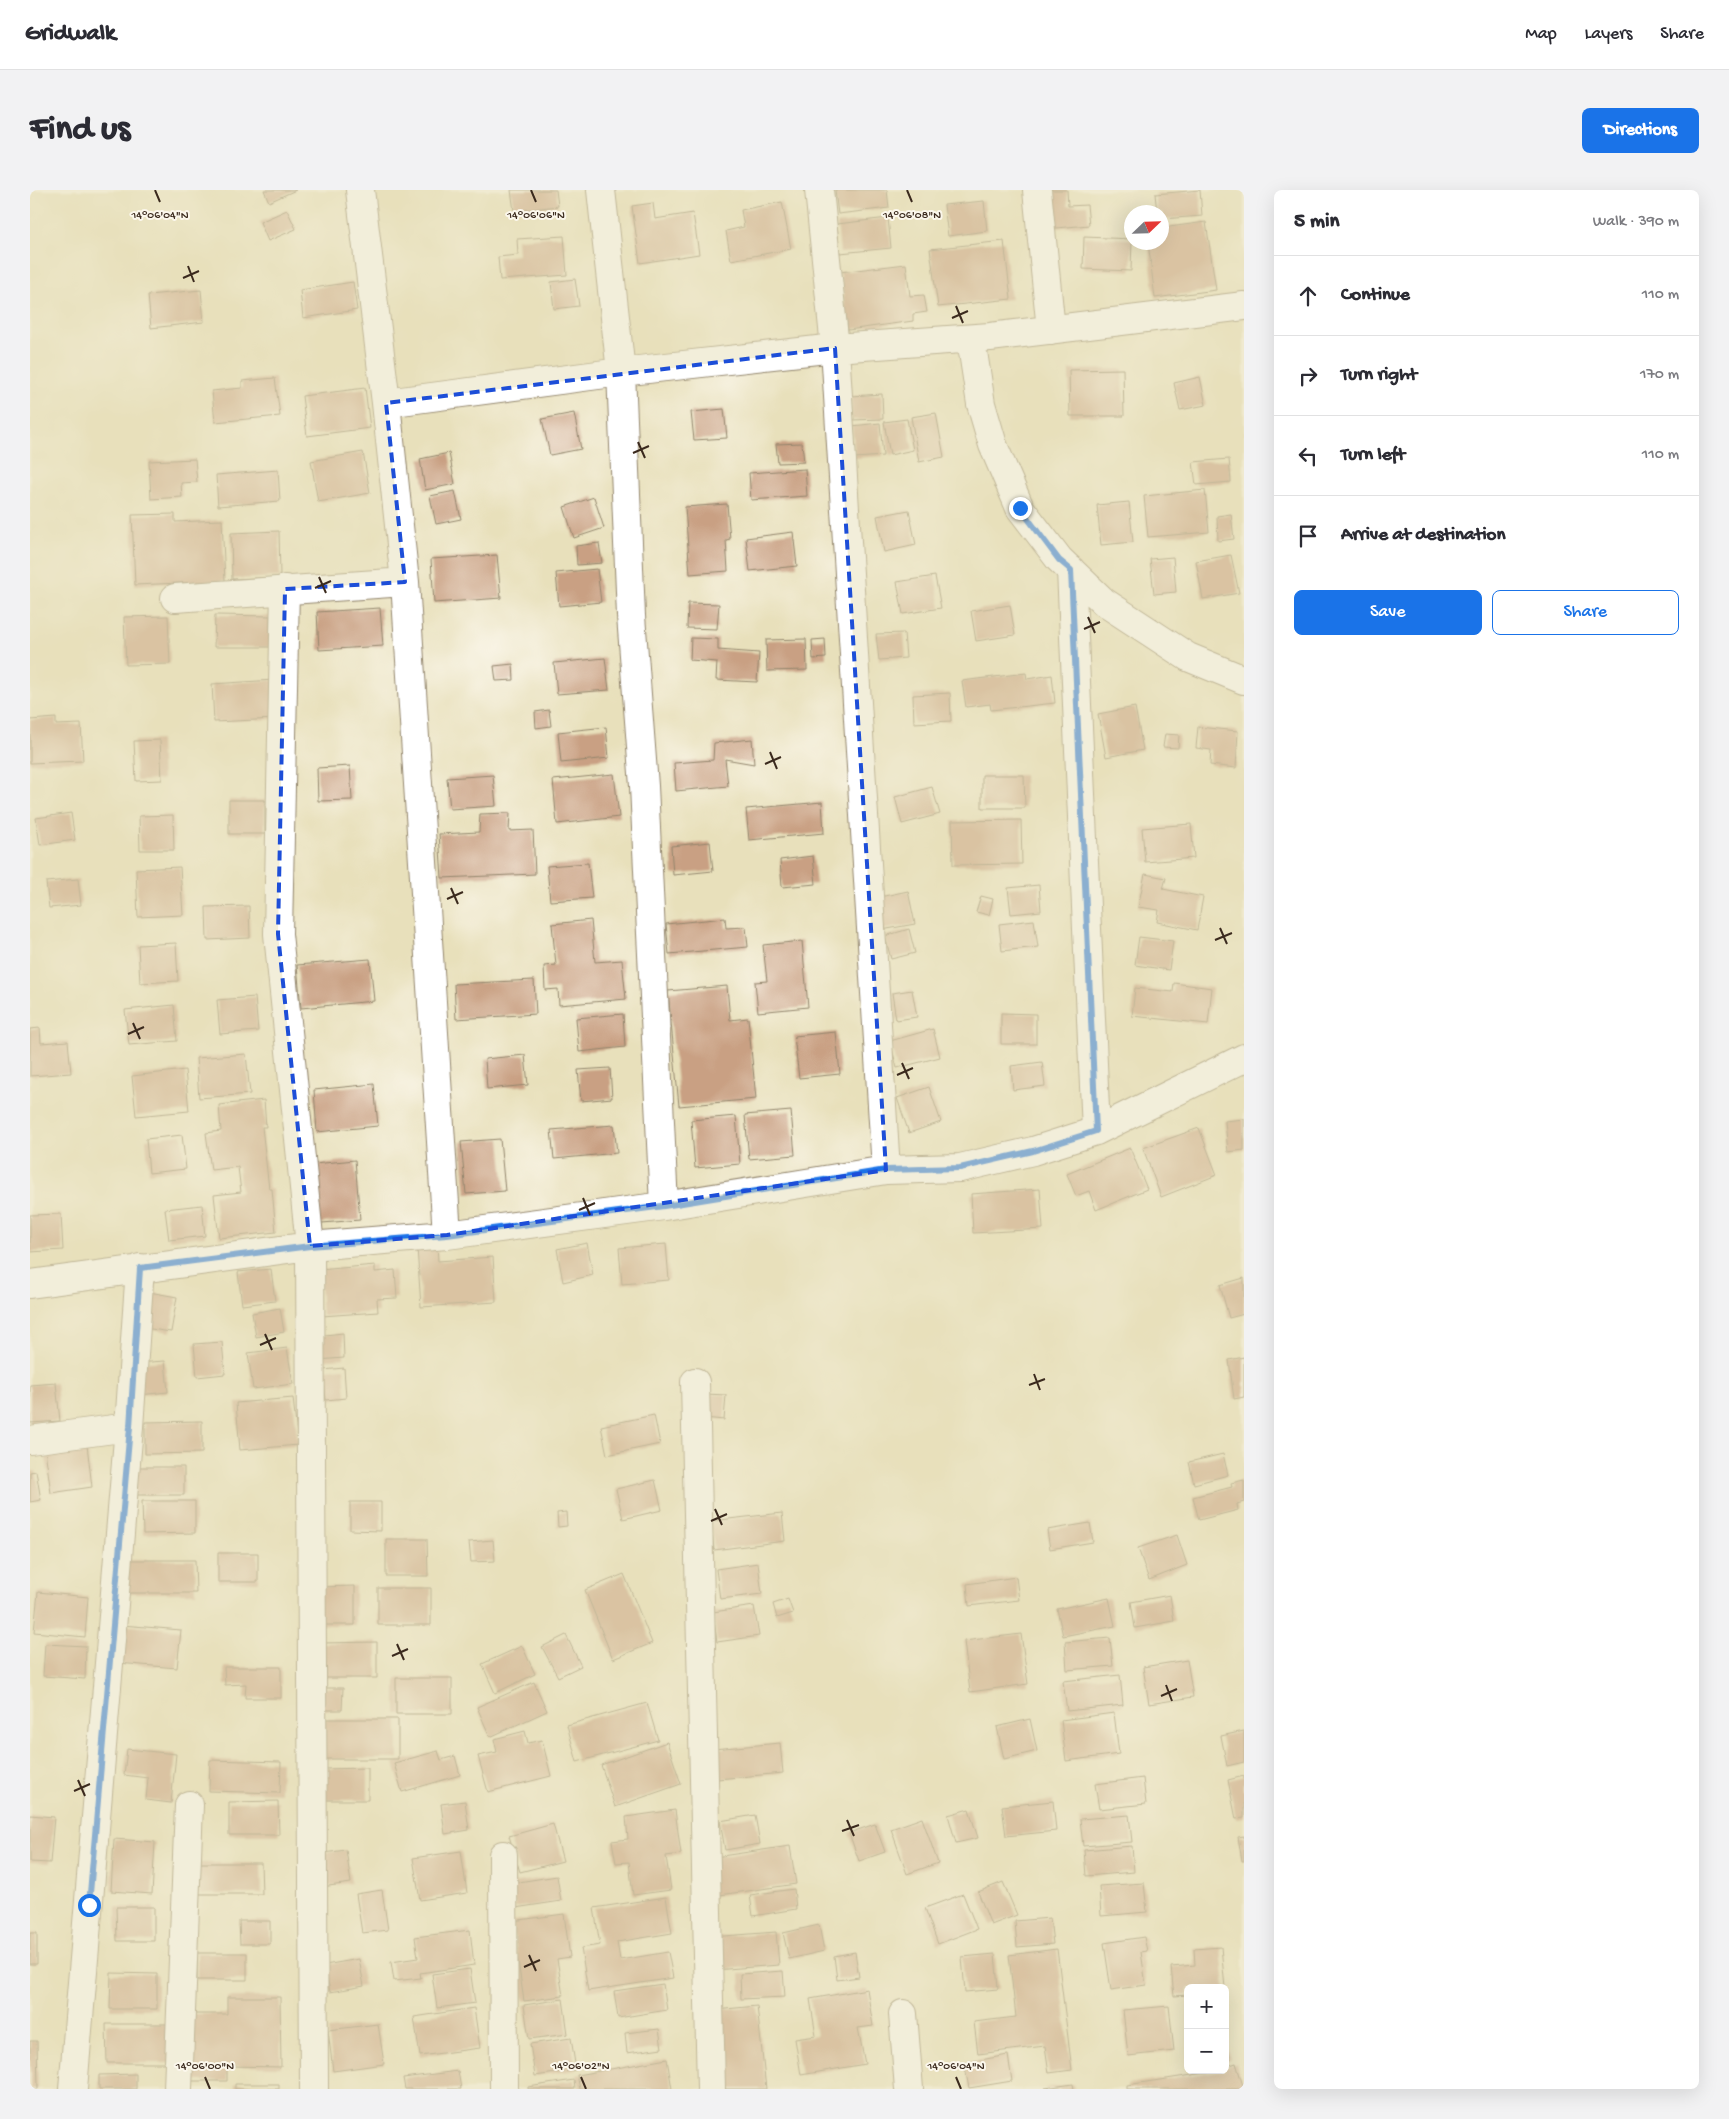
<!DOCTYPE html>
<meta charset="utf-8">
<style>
body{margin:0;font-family:"Gochi Hand",sans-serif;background:#f2f2f3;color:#2b2b33}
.controls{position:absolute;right:15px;bottom:15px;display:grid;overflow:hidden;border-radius:8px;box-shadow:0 5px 20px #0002}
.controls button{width:45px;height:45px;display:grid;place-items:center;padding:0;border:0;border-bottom:1px solid #e1e1e2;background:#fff;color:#2b2b33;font:25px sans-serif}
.compass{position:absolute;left:1094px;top:15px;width:45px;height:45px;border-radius:50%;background:#fff;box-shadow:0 5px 20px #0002;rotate:67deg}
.stop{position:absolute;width:15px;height:15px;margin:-11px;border:4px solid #1a73e8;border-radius:50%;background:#fff}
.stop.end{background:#1a73e8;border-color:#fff;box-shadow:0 1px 5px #0008}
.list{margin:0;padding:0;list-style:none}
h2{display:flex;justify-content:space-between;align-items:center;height:65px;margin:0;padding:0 20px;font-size:21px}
h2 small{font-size:16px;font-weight:400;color:#7c7c81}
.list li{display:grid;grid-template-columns:32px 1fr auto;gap:15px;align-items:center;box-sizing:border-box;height:80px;padding:0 20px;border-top:1px solid #e1e1e2}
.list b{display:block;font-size:19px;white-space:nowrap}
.list em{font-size:16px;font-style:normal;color:#7c7c81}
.actions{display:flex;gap:10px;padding:15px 20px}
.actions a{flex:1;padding:11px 0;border:1px solid #1a73e8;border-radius:8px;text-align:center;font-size:18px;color:#1a73e8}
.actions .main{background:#1a73e8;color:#fff}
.icon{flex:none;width:28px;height:28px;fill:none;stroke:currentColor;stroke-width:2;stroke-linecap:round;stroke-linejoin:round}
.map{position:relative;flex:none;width:1214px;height:1899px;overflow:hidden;border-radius:8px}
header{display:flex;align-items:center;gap:30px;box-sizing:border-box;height:70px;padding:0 25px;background:#fff;border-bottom:1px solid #e1e1e2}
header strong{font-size:24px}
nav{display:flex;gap:28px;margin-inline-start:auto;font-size:18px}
.intro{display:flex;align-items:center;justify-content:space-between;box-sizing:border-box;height:120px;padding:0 30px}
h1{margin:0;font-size:35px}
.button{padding:12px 22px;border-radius:8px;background:#1a73e8;color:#fff;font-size:18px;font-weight:700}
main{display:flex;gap:30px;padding:0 30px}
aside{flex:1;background:#fff;border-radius:8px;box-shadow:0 5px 20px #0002}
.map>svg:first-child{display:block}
.building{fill:#c9a083}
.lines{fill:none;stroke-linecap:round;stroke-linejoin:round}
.minor-casing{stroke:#92856c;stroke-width:30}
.minor{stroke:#fff;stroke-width:28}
.route{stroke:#1a73e8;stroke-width:6}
.marked{fill:none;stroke:#1d4ed8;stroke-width:4;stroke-dasharray:10 6;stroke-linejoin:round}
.ticks{fill:none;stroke:#3b2a1e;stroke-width:2}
.ticks-label{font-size:12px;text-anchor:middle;fill:#3b2a1e;stroke:#fbf7ec;stroke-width:4;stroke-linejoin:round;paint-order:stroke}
</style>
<header>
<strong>Gridwalk</strong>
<nav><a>Map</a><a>Layers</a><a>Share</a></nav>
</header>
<div class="intro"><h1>Find us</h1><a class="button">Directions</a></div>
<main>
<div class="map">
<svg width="1214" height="1899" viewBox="0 0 1214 1899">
<rect width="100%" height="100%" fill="#fbf7ec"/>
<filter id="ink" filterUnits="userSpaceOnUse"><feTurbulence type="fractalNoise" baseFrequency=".02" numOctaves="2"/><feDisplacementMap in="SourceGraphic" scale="10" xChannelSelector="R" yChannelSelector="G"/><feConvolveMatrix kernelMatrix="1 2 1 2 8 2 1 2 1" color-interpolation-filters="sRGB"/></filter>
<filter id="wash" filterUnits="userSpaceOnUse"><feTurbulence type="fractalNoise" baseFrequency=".0096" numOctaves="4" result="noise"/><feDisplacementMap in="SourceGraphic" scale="20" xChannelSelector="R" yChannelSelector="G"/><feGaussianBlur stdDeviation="1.12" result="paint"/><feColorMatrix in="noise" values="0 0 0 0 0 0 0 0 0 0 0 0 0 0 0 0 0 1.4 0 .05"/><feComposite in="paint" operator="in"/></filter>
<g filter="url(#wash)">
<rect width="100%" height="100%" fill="#e8e0bb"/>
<g id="blocks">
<path class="building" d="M234,0H266L239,12Z
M481,0H526L528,16L484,21Z
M805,0H857L859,18L808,24Z
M1011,0H1037L1038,16L1057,15L1059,35L1015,39Z
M1170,0L1172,26L1132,29V22H1127L1125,4Z
M954,11L957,41L918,46L914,15Z
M752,12L761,59L701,70L696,41L714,37L711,20Z
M623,13L625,29L663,23L669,64L610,73L602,16Z
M257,20L266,39L238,51L230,32Z
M858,28L861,58L810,63L807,34Z
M1176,32L1186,100L1125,108L1118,52H1132V38Z
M534,46L537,85L470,90L468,67L488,65L487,49Z
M1054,47L1102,49L1101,81L1053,79Z
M974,51L981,109L908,117L900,59Z
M876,74L880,106L894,105L897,122L883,124V131L818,140L810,82Z
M545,89L549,116L524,119L521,92Z
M323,92L327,120L273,128L270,100Z
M171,100L174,132L121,138L118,105Z
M1093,179L1094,226H1040L1039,180Z
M1170,187L1176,215L1150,220L1144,193Z
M245,188L250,226L185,232L182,201L212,198V191Z
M335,198L340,238L277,246L272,206Z
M852,204L853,229L822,230L821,206Z
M694,219L697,248L664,250L661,222Z
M544,223L551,259L520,265L512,229Z
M906,223L914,267L889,272L881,227Z
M877,229L883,260L860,265L854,232Z
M850,233L853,266L825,268L822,236Z
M772,253L774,272L748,273L746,254Z
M333,262L340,303L288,312L281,271Z
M419,263L425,294L395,300L390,269Z
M165,269L167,292L151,293L152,307L121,309L119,271Z
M1199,269L1201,292L1166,295L1163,272Z
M775,279L777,306L721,310L719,283Z
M248,280L250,311L188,316L186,285Z
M1175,300L1179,342L1118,347L1114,306Z
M425,301L431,329L406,334L400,306Z
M564,307L574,338L544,348L534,317Z
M1099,312L1103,352L1071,355L1067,315Z
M697,314L700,349L696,350L698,381L660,384L655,317Z
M879,320L886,355L854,362L847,326Z
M145,324V332L192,330L195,391L105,395L102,325Z
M1201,324L1204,349L1188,351L1187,326Z
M249,341L250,387L202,389L201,343Z
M763,342L767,376L720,381L716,348Z
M569,353L572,373L547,375L546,356Z
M467,365L471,408L404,413L401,369Z
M1201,365L1209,403L1173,409L1166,371Z
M1143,367L1146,402L1124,404L1120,369Z
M567,379L571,412L529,416L526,383Z
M905,386L911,418L873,424L867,392Z
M658,413L689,414L687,439L657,438Z
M980,415L985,445L946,451L941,421Z
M350,418L353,456L289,460L287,422Z
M185,425L240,426V457H184Z
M138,426L140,474L96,475L94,427Z
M874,443L876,468L849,470L846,444Z
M661,448L688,449V460L729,463L727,492L686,490L687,472L660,470Z
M776,449L777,480L737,481L736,450Z
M795,449L796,468L783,469L782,450Z
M575,468L579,500L527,504L524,473Z
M483,474L484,490L466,491L464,476Z
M996,483L997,489L1022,485L1025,513L961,520L960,514L936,517L932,491Z
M244,490L246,529L184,532L182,494Z
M920,503L921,531L884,533L883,505Z
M1105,517L1113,560L1076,567L1068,524Z
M519,520L521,536L506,538L505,522Z
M26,528V535L51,534L53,571L0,573V530Z
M576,537L579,568L531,573L528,542Z
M1168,537L1208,541L1206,578L1180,575L1181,560L1166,558Z
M1135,544L1149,545L1148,558L1133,557Z
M722,549L724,574L695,569L698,596L646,601L644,573L683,570L684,553Z
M130,550L132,590L106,591L104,551Z
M320,576L322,610L288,611L287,578Z
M584,584L589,627L527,634L523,590Z
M463,585L466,616L420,619L417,588Z
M952,585H994L995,618H952Z
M902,597L910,624L872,634L865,607Z
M199,610H235V644H199Z
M792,612L794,643L719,650L716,619Z
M41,623L45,650L10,655L6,628Z
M480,623L479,641L503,640L505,684L412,688L409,644L449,642L450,624Z
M143,625L144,660H110L109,626Z
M991,630L992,674L923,675L922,631Z
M1161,634L1164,668L1115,672L1112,638Z
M680,652L683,681L643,685L641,656Z
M783,666L786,694L752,697L750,670Z
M558,673L562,708L520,711L517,676Z
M150,677L153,725L108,727L106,679Z
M1115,684L1136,688L1133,699L1173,707L1167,740L1127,732L1129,720L1108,717Z
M48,689L51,715L19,718L16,692Z
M1009,695L1011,721L981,724L978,698Z
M878,701L885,734L846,741L840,709Z
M951,706L963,709L959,725L946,722Z
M219,716L220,748L177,750L176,717Z
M695,728L696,738L716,737L718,757L639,764L636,734Z
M561,730L565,772L592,770L596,809L529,815L528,799L515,800L514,776L526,775L522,734Z
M1004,730L1008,757L972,761L969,734Z
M879,739L885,763L861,769L855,746Z
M1109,747L1143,751L1139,780L1105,775Z
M772,751L778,817L728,822L725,792L737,791L733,755Z
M146,753L148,791L110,793L108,755Z
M340,769L344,811L271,818L267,775Z
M504,790L506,824L426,829L424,794Z
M1144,793L1182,798L1178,834L1102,826L1105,798L1143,802Z
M697,796L700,830L718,828L726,909L649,916L638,801Z
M882,800L887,827L866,830L862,803Z
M225,807L228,841L190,844L187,810Z
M144,815L147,851L99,855L95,820Z
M971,823L1006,824V854H971Z
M593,824L595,857L549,862L546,828Z
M10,838L11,853L38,851L41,883L0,886V839Z
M903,839L910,867L867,878L860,851Z
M806,842L810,884L769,888L764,846Z
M216,864L220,904L169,908L166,868Z
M495,865L498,895L457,899L455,869Z
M1012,872L1015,896L983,900L981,876Z
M580,878L582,908L551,911L548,880Z
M155,880L159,921L106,926L102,886Z
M344,894L348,936L287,942L284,900Z
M899,897L911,932L879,943L867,908Z
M234,910L236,937H232L239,999H242L246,1042L189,1048L184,1005L211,1002L208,977L181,980L176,943L191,941L189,915Z
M761,921L765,965L719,969L715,925Z
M706,926L710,974L665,978L661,930Z
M1214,929V960L1198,962L1195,931Z
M584,935L587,963L524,969L521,940Z
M1169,938L1187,985L1131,1007L1113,958Z
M152,945L156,979L119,983L116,949Z
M470,949L475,1001L436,1004L431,952Z
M1100,958L1117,999L1066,1020L1059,1001L1046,1006L1037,984Z
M325,970L330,1030L279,1034L273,975Z
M1010,999L1013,1039L943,1043L941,1004Z
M172,1015L175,1046L139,1050L135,1019Z
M31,1024L33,1060L0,1062V1025Z
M557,1053L563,1085L533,1092L527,1059Z
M636,1054L639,1090L592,1094L589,1058Z
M407,1055L408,1071L463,1067L466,1112L391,1117L387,1057Z
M345,1075V1082L365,1080L367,1108L347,1109L348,1122L292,1126L289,1080Z
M241,1079L245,1111L212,1115L208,1082Z
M1214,1088V1124L1199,1128L1190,1095Z
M119,1102L147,1107L141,1142L114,1138Z
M250,1118L254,1142L226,1147L222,1123Z
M313,1143L314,1168L288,1170L286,1146Z
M192,1152L195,1184L167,1187L164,1154Z
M257,1158L263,1194L223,1199L218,1163Z
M1214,1167V1207L1204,1209L1199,1170Z
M135,1171L138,1202L109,1205L106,1173Z
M314,1178L316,1208L296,1210L293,1180Z
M26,1193L30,1231L0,1233V1195Z
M676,1204L696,1205L694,1230L674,1228Z
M263,1208L268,1255L210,1260L206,1213Z
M624,1225L630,1254L577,1265L571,1236Z
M172,1231V1263L115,1264V1232Z
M57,1255L62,1297L21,1303L15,1260Z
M1193,1264L1198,1285L1164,1294L1159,1272Z
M103,1277H154V1305H103Z
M6,1281L11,1310L0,1312V1282Z
M625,1290L632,1320L593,1329L586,1299Z
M1214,1290V1312L1207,1314L1208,1320L1169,1330L1163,1307L1202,1297L1201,1293Z
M112,1311H165V1343L113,1344Z
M320,1312H351V1341L320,1340Z
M536,1322L537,1336L528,1337L527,1323Z
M752,1323L755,1351L684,1360L681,1331Z
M1060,1333L1063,1352L1020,1359L1017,1340Z
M1147,1345L1157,1375L1119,1390L1108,1358Z
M356,1349H397L398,1386H356Z
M463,1350L465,1371L441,1372L439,1352Z
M188,1363H228V1392H188Z
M96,1370H165L166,1403H96Z
M728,1373L732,1404L690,1409L686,1379Z
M594,1384L622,1453L583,1469L555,1400Z
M986,1387L989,1410L939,1416L937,1394Z
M325,1396V1435H289L288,1397Z
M348,1398H401V1435H348Z
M8,1402L58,1407L55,1447L4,1442Z
M1140,1405L1144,1431L1105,1438L1101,1412Z
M1079,1408L1085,1436L1033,1446L1027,1419Z
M758,1409L763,1423L747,1428L743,1414Z
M724,1416L729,1446L687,1452L683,1422Z
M92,1435L151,1440L147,1478L88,1473Z
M991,1444L998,1494L940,1502L934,1451Z
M536,1445L551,1476L528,1487L512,1457Z
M1080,1448L1083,1476L1037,1480L1035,1452Z
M347,1452V1488H293L292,1453Z
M15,1454L56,1456L55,1489L13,1486Z
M492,1456L505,1484L465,1503L452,1474Z
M1157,1470L1163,1507L1119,1514L1113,1477Z
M194,1477H251V1508H215L216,1494L195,1495Z
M1090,1485L1093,1515L1037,1521L1033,1491Z
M366,1488H422V1524H366Z
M504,1492L517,1521L460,1547L447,1517Z
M283,1498H313L312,1520H283Z
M617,1513L628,1550L547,1572L537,1535Z
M1084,1523L1089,1564L1036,1571L1031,1530Z
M291,1529H368V1569H291Z
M1000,1529L1007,1561L974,1569L967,1537Z
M495,1541L498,1553L512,1550L521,1586L458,1602L448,1566L467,1562L464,1549Z
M1214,1541V1572L1197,1576L1191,1546Z
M637,1552L651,1594L585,1617L571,1575Z
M750,1553L753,1583L687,1589L683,1559Z
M97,1559L146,1564L141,1613L116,1610L118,1588L94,1585Z
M408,1561L411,1570L425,1566L430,1585L372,1602L364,1573Z
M180,1570L251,1572L250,1603L179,1601Z
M338,1578V1610H293V1579Z
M1214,1586V1628L1206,1629L1198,1590Z
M1113,1588L1116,1614L1069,1619L1065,1594Z
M248,1611L249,1645H199V1612Z
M435,1611L439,1640L415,1644L411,1614Z
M1023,1611L1026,1641L976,1646L972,1616Z
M939,1619L948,1648L926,1653L918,1625Z
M645,1620L651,1664L636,1666L641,1700L603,1705L599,1672L586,1673L582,1651L598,1649L596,1627Z
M0,1625L24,1627L20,1673L0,1672Z
M725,1625L730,1654L695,1660L690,1631Z
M1099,1625L1102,1652L1053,1656L1050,1629Z
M892,1628L908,1673L877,1684L861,1639Z
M523,1634L533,1671L490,1682L479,1646Z
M845,1634L855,1662L829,1671L819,1643Z
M1214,1646V1671H1212L1208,1647Z
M84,1649L125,1652L122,1704L81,1701Z
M760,1656L766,1694L683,1706L678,1668Z
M1102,1656L1104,1682L1056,1686L1054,1660Z
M316,1660L321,1693L291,1697L286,1664Z
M431,1661L437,1703L390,1710L383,1668Z
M169,1673H231L232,1704H169Z
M527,1686L531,1711L485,1718L482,1693Z
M973,1692L987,1725L961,1735L948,1702Z
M1114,1693L1117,1722L1071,1726L1069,1696Z
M764,1699L766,1719L723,1726L720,1705Z
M352,1700L358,1740L332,1743L326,1704Z
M933,1704L947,1739L908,1754L895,1718Z
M636,1707L642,1743L587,1752L590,1770L638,1762L643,1788L558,1801L551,1758L570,1755L564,1718Z
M86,1717H124V1751H87Z
M534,1724L540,1767L527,1769L533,1806L494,1811L482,1731Z
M1020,1728L1023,1754L987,1757L985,1731Z
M209,1731H240V1754H210Z
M789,1735L794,1761L759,1769L753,1743Z
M440,1740L444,1775L390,1783L391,1788L364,1791L361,1772L388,1768L385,1747Z
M746,1742L749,1775L684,1780L681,1747Z
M0,1743H7V1774H0Z
M1114,1747L1117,1761L1111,1762L1116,1795L1081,1800L1074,1753Z
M1191,1757L1195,1798H1158V1805L1144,1806L1141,1777L1165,1775L1164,1759Z
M1027,1759L1042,1880L1019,1883L1015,1856L948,1864L944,1832L986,1827L979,1765Z
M825,1762L829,1787L807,1790L804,1766Z
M167,1763H217V1790H167Z
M965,1764L968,1799L935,1802L932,1767Z
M329,1769L334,1796L300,1802L295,1775Z
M440,1779L445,1813L407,1818L402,1784Z
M753,1781L755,1807L711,1809L710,1784Z
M81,1783L127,1784V1819H80Z
M633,1794L637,1820L588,1828L584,1801Z
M837,1799L843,1836L828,1838L835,1874L771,1885L765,1849L786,1846L780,1809Z
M197,1807H250L251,1877L197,1876V1891H160V1824H197Z
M533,1809L538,1844L499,1849L494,1815Z
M727,1816L736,1899H693L685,1820Z
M1139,1816L1144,1861L1098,1866L1093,1820Z
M444,1818L450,1858L390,1866L384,1827Z
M76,1834H141L142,1873H77Z
M348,1834L354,1874L303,1881L298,1840Z
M629,1839L632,1858L597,1863L595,1843Z
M541,1848L546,1880L505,1886L500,1854Z
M0,1851H7L8,1899H0Z
M1195,1853L1201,1869L1195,1871Z
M978,1865L982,1891L939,1898L934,1873Z
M637,1869L642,1899H550L547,1885Z
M1206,1873L1214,1899H1097V1895L1195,1880V1877Z
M428,1881L431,1899H375L373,1888Z
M106,1884V1899H69V1885Z
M544,1890L545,1899H498V1897Z
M205,1894H249V1899H205Z
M1043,1894L1044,1899H1016L1015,1898Z"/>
</g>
</g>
<g filter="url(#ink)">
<use href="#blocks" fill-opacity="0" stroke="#92856c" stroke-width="1"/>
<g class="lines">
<defs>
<path id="minor" d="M330,0L356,213L375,392L417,1045
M571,0L591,182L601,426L614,596L634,1016
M789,0L805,158L856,980
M1007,0L1021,140
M941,149L951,214L963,255L990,318L1029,369L1074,412L1158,467L1214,490
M356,213L591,182L805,158L960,147L1214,116
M1041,380L1066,941
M255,399L248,744L280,1056L284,1899
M145,408L375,392
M0,1094L280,1056L417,1045L634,1016L856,980L930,978L1003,961L1066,941L1214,868
M665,1192L681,1899
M0,1250L99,1237
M473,1665L474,1899
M873,1824L879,1899
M43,1899L99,1237L110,1078
M148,1899L159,1615"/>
</defs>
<use href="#minor" class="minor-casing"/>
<use href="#minor" class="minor"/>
</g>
</g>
<g class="lines" filter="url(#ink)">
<path class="route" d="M59,1715L100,1237L110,1078L280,1056L417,1045L634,1016L856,980L930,978L1003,961L1066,941L1041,380L1029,370L990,318"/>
</g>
<path d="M0 0H1214V1899H0ZM805,158L856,980L417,1045L280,1056L248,744L255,399L375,392L356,213Z" fill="#e8e0bb" fill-opacity=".55" fill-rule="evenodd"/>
<path class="marked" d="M805,158L856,980L417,1045L280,1056L248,744L255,399L375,392L356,213Z"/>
<path class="ticks" d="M125,0L130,12M501,0L506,12M877,0L882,12M158,76L164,92M153,88L169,81M926,116L933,133M922,128L938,121M608,252L615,268M603,263L619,256M289,387L296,403M285,398L301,391M1058,427L1065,443M1054,439L1070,432M740,562L747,579M735,574L751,567M421,698L428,714M417,709L433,702M1190,738L1197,754M1185,750L1202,743M103,833L110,849M98,844L114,837M872,873L879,889M867,885L883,878M553,1008L560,1025M549,1020L565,1013M235,1144L242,1160M230,1155L246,1148M1004,1184L1010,1200M999,1195L1015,1189M685,1319L692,1335M681,1331L697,1324M367,1454L374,1470M362,1466L378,1459M1136,1495L1142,1511M1131,1506L1147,1499M48,1590L55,1606M44,1601L60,1594M817,1630L824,1646M812,1641L829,1635M499,1765L506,1781M494,1777L510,1770M175,1887L180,1899M551,1887L556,1899M926,1887L931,1899"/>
<g class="ticks-label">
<text x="130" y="28">14°06'04"N</text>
<text x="506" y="28">14°06'06"N</text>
<text x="882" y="28">14°06'08"N</text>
<text x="175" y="1879">14°06'00"N</text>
<text x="551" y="1879">14°06'02"N</text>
<text x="926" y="1879">14°06'04"N</text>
</g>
</svg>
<div class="controls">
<button>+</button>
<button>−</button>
</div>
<svg class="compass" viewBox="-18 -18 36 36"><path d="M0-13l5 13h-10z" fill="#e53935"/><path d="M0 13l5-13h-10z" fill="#7c7c81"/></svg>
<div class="stop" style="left:59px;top:1715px"></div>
<div class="stop end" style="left:990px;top:318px"></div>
</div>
<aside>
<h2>5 min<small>Walk · 390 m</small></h2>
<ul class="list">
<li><svg class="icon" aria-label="ahead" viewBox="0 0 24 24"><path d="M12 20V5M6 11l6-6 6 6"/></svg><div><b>Continue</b></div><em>110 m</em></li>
<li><svg class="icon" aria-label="right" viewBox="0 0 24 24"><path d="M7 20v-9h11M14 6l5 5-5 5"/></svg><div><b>Turn right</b></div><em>170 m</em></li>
<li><svg class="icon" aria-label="left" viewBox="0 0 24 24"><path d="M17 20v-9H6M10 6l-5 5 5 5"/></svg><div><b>Turn left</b></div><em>110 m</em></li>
<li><svg class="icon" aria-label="arrive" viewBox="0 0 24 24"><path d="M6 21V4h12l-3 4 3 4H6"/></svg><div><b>Arrive at destination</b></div></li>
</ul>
<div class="actions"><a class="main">Save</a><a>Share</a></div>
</aside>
</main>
